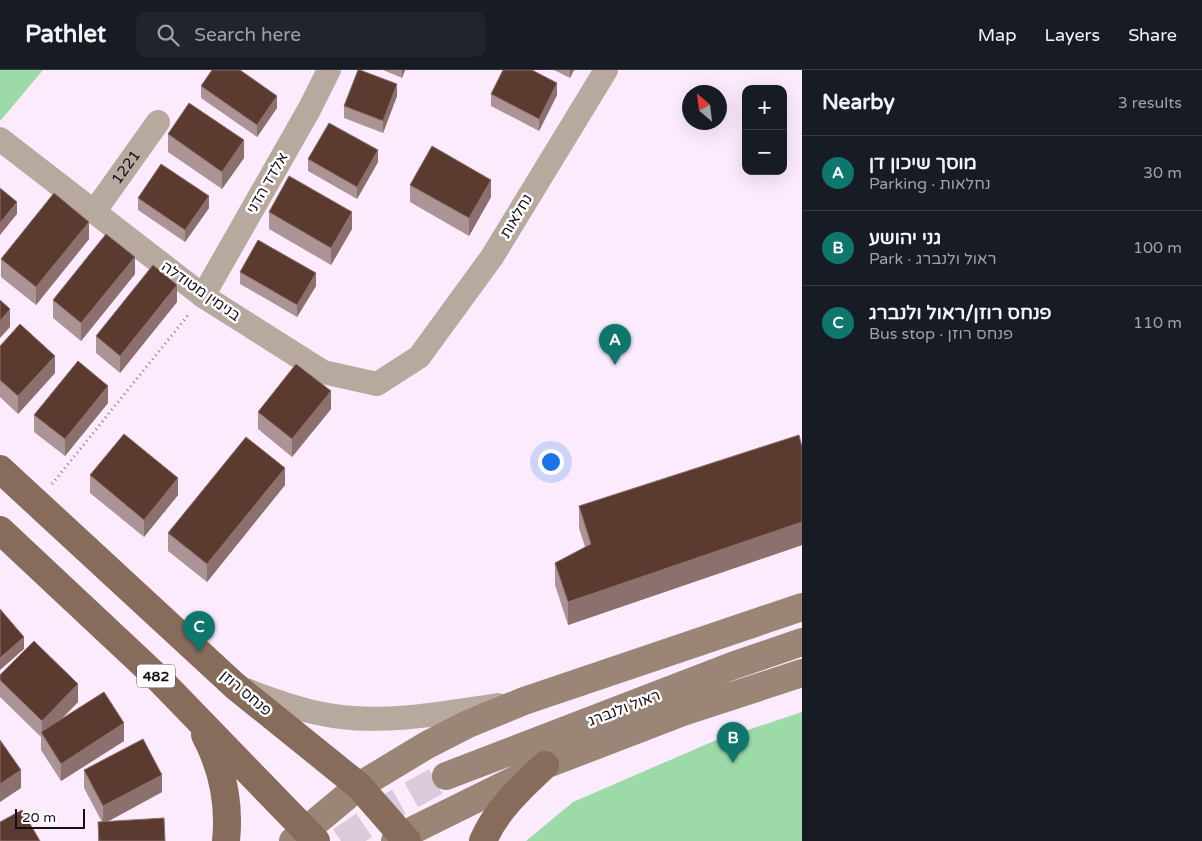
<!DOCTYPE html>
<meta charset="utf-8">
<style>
body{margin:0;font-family:"Varela Round",Heebo,sans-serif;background:#20242c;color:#f1f3f6}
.controls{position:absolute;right:15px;top:15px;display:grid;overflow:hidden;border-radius:10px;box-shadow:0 5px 20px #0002}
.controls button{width:45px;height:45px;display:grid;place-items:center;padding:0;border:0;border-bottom:1px solid #363941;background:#171b24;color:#f1f3f6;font:25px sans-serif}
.compass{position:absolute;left:682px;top:15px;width:45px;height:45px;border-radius:50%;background:#171b24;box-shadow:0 5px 20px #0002;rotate:332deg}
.scale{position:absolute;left:15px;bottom:12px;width:70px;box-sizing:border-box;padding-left:5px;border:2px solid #160d17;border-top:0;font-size:14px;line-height:18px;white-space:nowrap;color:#160d17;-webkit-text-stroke:4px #fefefe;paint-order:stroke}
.you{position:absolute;left:550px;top:391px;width:18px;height:18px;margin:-12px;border:4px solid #fff;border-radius:50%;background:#1a73e8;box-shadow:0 0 0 8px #1a73e833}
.badge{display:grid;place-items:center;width:32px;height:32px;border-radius:50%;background:#0f766e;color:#fff;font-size:16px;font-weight:700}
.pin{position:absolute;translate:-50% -41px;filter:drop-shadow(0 1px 2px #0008)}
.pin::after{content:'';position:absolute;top:26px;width:18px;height:15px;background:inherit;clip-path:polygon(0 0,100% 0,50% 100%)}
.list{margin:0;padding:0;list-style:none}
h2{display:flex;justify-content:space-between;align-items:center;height:65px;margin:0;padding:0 20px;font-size:21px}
h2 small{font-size:16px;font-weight:400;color:#9ea1a6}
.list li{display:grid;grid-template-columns:32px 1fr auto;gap:15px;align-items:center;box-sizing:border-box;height:75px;padding:0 20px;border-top:1px solid #363941}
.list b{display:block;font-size:19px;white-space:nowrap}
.list p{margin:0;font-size:16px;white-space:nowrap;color:#9ea1a6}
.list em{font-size:16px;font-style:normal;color:#9ea1a6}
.icon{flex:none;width:28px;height:28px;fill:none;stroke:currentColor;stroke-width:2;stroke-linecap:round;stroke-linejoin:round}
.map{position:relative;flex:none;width:802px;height:771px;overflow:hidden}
header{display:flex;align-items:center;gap:30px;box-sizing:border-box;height:70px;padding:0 25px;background:#171b24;border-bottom:1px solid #363941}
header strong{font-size:24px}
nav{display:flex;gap:28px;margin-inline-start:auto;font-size:18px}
.search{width:350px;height:45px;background:#20242c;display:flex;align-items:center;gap:12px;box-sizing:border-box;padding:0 18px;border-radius:10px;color:#9ea1a6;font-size:19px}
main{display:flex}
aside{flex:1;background:#171b24}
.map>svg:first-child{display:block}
.green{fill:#9cdba8}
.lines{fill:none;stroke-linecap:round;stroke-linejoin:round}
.secondary-tunnel{stroke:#dacada;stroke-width:28;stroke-dasharray:28 14;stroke-linecap:butt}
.path{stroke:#8a7d8b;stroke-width:3;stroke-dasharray:1 4;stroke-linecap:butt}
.street{stroke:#b8a99f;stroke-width:24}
.secondary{stroke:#9b8577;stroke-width:28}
.primary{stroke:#876c5b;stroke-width:28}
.wall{fill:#ac9396}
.shaded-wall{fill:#8b706d}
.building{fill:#5b3b2f;stroke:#8b706d}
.labels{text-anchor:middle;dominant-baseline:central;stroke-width:5;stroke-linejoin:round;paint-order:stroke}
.shield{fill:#fefefe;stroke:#5c555c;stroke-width:1}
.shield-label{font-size:14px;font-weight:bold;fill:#160d17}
.street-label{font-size:15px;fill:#160d17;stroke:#fefefe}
</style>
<header>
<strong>Pathlet</strong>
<div class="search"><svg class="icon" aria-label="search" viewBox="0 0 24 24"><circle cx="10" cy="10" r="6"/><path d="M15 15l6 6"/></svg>Search here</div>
<nav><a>Map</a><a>Layers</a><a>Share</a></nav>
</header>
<main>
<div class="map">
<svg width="802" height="771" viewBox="0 0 802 771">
<rect width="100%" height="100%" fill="#fcebfd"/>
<path class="green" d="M0,0H43L1,50H0Z
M802,642V771H526L573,732L714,671Z"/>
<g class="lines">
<path class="secondary-tunnel" d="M341,771L395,734L446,706"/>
<path class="path" d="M52,414L189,244"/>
<g class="street">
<path d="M0,69L203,226L323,302L377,314L419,287L492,187L606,0"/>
<path id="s1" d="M94,142L158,52"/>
<path d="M203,226L310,38L329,0"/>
<path d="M246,620C274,631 304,642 334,646C388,654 444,643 498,635"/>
</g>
<path class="secondary" d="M446,706L732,596L802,572
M293,771L359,716L427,675L468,654L524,631L802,537
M395,771L403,765L545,695L683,642L802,603"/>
<path class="primary" d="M0,399L235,616L359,716L407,771
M0,460L160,610L316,771
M205,665C223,699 230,733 226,771
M483,771C496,740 520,719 545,695"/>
</g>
<path class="wall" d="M383,0H405L402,8Z
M554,0H574L570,8Z
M201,16L277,38L257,67L201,28Z
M491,24L557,25L539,61L491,36Z
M397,26L383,63L344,48V36Z
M168,64L244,88L222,119L168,82Z
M308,89L378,92L357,129L308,101Z
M410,115L491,127L469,166L410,132Z
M138,128L209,138L185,172L138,140Z
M269,142L352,159L331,195L269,159Z
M89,169L36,235L1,207V189Z
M240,202L316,216L297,247L240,214Z
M135,204L81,271L53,248V230Z
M177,232L120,303L96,283V266Z
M0,276L55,303L18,344L0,327Z
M108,333L65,386L34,362V345Z
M331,339L292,387L258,359V342Z
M802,377V475L568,555L555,515V493L585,477L579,458V436Z
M90,405L178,425L144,467L90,423Z
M285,415L207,512L168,481V463Z
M0,605L78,632L61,650L124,671L61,711L41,680V667L0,627Z
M84,700L162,722L107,752L165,771H98V752H102L84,718Z"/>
<path class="shaded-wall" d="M402,0H405L402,8Z
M570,0H574L570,8Z
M557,13V25L539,61V49Z
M397,14V26L383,63V51Z
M277,26V38L257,67V55Z
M244,70V88L222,119V102Z
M378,80V92L357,129V117Z
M491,110V127L469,166V148Z
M209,126V138L185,172V160Z
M17,132V144L0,165V153Z
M352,142V159L331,195V178Z
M89,152V169L36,235V217Z
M135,187V204L81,271V253Z
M316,203V216L297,247V235Z
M177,215V232L120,303V286Z
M10,239V257L0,268V251Z
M55,286V303L18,344V326Z
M108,316V333L65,386V369Z
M331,321V339L292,387V369Z
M285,398V415L207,512V494Z
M178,408V425L144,467V450Z
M802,452V475L568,555V532Z
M24,567V579L0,600V588Z
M78,614V632L43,667L42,664V651Z
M124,653V671L61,711V694Z
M21,700V718L0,732V714Z
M162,705V722L103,754V736Z"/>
<path class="building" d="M212,0H240L277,26L257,55L201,16Z
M358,0H360L397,14L383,51L344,36Z
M503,0H532L557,13L539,49L491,24Z
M189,33L244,70L222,102L168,64Z
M329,53L378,80L357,117L308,89Z
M432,76L491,110L469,148L410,115Z
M161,94L209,126L185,160L138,128Z
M289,106L352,142L331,178L269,142Z
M0,118L17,132L0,153Z
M54,123L89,152L36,217L1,189Z
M106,164L135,187L81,253L53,230Z
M258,170L316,203L297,235L240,202Z
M153,195L177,215L120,286L96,266Z
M0,230L10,239L0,251Z
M20,254L55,286L18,326L0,310V276Z
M78,291L108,316L65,369L34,345Z
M296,294L331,321L292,369L258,342Z
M124,364L178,408L144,450L90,405Z
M799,365L802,377V452L568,532L555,493L591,474L579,436Z
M246,367L285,398L207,494L168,463Z
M0,539L24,567L0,588Z
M34,571L78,614L42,651L0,610V605Z
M104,622L124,653L61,694L41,662Z
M143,669L162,705L103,736L84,700Z
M0,670L21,700L0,714Z
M22,740L40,771H0V752Z
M164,748L165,771H99L98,752Z"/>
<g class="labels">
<rect class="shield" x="137" y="594.5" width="38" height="23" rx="4"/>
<g class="shield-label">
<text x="156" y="606">482</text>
</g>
<g class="street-label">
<text stroke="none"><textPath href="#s1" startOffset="55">1221</textPath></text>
<text transform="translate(267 113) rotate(-60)">אלדד הדני</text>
<text transform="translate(516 146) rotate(-59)">נחלאות</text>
<text transform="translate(201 221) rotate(35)">בנימין מטודלה</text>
<text transform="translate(246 623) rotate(40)">פנחס רוזן</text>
<text transform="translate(624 638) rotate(-21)">ראול ולנברג</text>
</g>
</g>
</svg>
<div class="controls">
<button>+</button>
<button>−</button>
</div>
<svg class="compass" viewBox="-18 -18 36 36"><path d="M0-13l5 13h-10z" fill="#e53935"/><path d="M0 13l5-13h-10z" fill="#9ea1a6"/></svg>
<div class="scale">20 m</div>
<div class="you"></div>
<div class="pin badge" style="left:615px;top:295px">A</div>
<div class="pin badge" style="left:733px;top:693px">B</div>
<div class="pin badge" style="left:199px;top:582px">C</div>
</div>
<aside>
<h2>Nearby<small>3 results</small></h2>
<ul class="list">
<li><span class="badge">A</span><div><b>מוסך שיכון דן</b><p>Parking · נחלאות</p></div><em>30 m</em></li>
<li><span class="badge">B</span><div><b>גני יהושע</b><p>Park · ראול ולנברג</p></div><em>100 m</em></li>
<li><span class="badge">C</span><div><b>פנחס רוזן/ראול ולנברג</b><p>Bus stop · פנחס רוזן</p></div><em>110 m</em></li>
</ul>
</aside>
</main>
